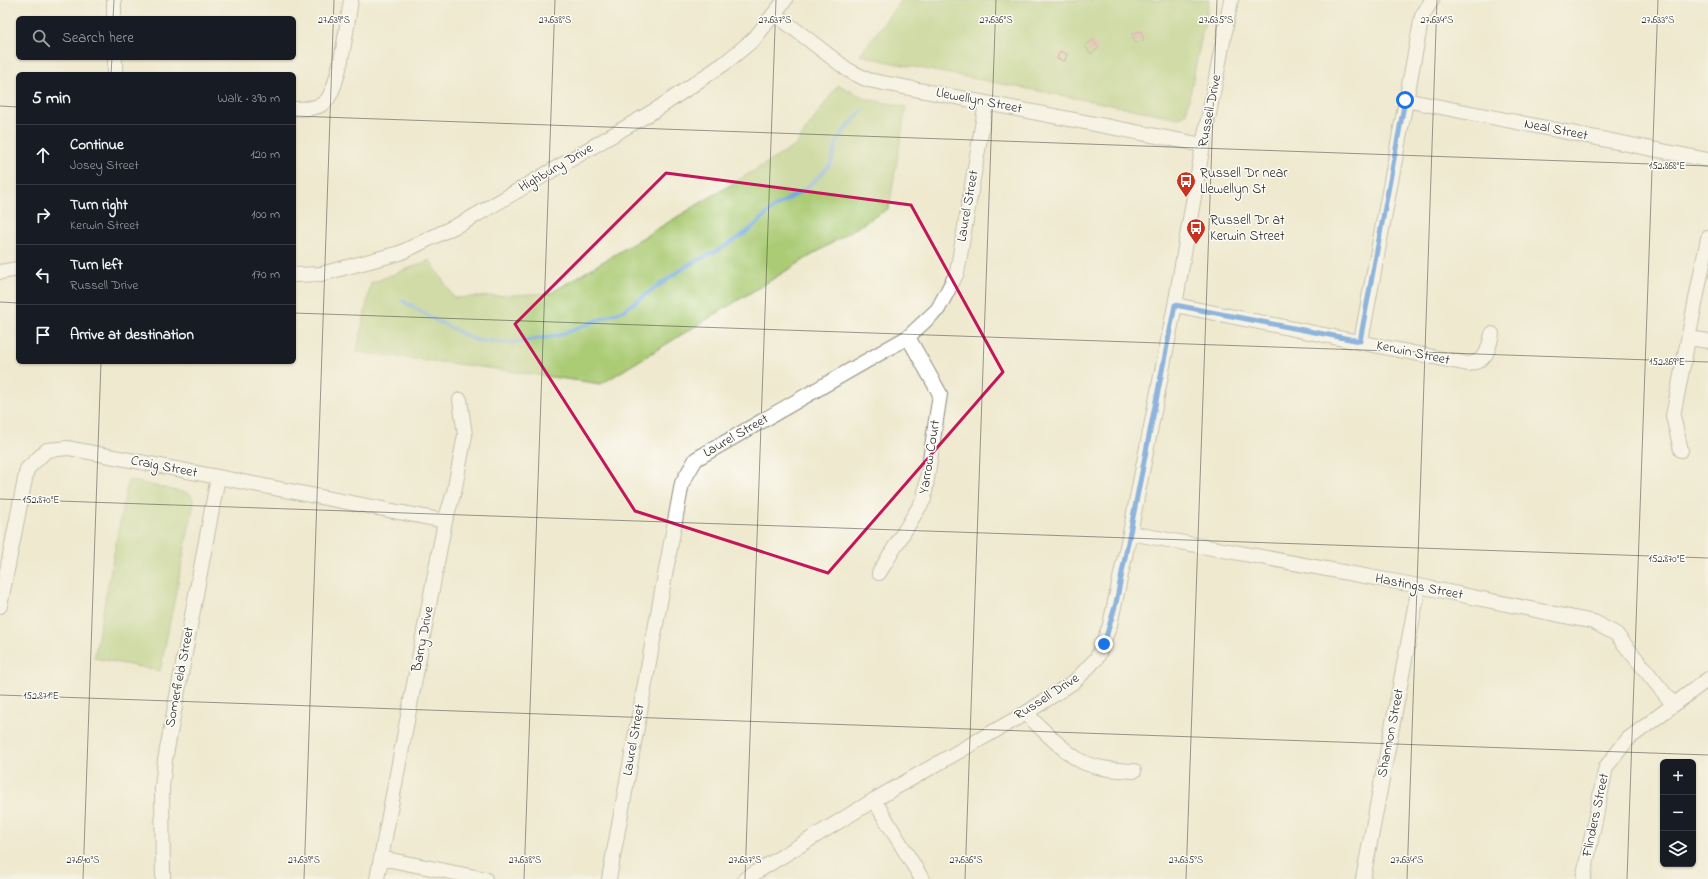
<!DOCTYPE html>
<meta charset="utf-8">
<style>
body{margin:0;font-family:"Indie Flower",sans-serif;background:#242831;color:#f1f3f6}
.controls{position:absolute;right:12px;bottom:12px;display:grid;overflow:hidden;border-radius:6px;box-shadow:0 1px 3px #0004}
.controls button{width:36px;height:36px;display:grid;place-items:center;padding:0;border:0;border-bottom:1px solid #363941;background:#171b24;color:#f1f3f6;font:20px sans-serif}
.stop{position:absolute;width:12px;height:12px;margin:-9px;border:3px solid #1a73e8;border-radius:50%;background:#fff}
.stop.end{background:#1a73e8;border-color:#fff;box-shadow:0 1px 4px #0008}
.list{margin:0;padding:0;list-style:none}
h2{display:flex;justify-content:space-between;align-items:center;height:52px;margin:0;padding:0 16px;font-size:17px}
h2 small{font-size:13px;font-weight:400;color:#9ea1a6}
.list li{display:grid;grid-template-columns:26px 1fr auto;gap:12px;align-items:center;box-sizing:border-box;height:60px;padding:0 16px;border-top:1px solid #363941}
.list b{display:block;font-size:15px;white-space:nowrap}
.list p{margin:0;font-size:13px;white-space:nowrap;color:#9ea1a6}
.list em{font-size:13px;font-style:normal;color:#9ea1a6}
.icon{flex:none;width:22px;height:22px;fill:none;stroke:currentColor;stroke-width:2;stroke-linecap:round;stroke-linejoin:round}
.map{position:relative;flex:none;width:1708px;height:879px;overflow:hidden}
.search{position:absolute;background:#171b24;box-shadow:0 1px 3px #0004;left:16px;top:16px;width:280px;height:44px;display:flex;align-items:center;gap:10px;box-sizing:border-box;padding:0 14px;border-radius:6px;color:#9ea1a6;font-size:15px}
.panel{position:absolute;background:#171b24;box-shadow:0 1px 3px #0004;left:16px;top:72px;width:280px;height:292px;border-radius:6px}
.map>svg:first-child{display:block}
.green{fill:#abcb74;stroke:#6b7b50}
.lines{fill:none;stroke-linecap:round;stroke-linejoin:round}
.stream{stroke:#74a8e1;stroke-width:4}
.building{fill:#dda197}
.minor-casing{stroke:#8d8a7d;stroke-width:16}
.minor{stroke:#fff;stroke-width:14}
.route{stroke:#1a73e8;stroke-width:5}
.marked{fill:none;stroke:#c2185b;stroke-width:3;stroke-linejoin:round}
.ticks{fill:none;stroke:#2b2b2b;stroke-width:1;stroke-opacity:0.45}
.labels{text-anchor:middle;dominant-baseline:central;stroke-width:3;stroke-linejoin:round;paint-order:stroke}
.street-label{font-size:14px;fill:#2b2b2b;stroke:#fdfcf7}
.poi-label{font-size:14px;fill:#2b2b2b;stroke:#fdfcf7;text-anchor:start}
.ticks-label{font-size:10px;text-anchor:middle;fill:#2b2b2b;stroke:#fdfcf7;stroke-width:3;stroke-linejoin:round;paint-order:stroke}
</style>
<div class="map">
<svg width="1708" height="879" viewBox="0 0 1708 879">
<rect width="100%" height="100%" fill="#fdfcf7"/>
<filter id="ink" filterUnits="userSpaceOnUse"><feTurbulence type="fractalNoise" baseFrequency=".025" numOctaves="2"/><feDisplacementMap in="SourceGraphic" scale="8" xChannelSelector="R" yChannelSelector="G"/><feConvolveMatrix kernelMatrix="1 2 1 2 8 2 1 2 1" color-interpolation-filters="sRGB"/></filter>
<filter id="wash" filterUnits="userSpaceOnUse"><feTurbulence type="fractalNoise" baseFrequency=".012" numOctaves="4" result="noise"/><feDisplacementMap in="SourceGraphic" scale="16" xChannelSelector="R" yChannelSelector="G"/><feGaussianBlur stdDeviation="0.9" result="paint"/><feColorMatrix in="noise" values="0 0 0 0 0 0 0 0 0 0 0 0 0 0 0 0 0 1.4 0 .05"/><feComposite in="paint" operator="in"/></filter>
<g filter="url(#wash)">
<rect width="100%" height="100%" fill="#efe9cf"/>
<path class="green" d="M901,0H1209L1186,114L1179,118L893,63L860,55Z
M838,85L867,99L906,107L889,208L601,384L481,367L357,352L371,283L430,260L454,298L551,293L795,146Z
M128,480L187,493L191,495L194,503L160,671L94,658Z"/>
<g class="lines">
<path class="stream" d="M403,301L437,321L475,340L511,343L560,335L624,310L688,265L717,251L747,232L775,207L804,190L821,175L831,163L836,145L843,132L863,110"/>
</g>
<g id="blocks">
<path class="building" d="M1141,31L1144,40L1135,43L1132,34Z
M1093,40L1099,48L1091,54L1085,46Z
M1060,51L1067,54L1065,61L1057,59Z"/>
</g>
</g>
<g filter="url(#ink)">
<use href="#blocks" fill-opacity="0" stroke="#8d8a7d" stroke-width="1"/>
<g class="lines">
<defs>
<path id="minor" d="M114,0V18
M775,14L848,70L868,80L1203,145
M115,58V74
M1405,100L1708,160
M294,109C303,109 316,109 324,103C340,90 347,23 351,0
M0,272L18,269
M294,275L321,274L400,253L466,221L657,109L725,63L754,39L785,0
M1175,305L1468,364C1487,361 1488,351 1492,334
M1689,338L1708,341
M1361,341L1422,16L1432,0
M1681,450L1673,416L1708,238
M1130,533L1419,586L1594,622L1616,634L1673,704
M879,573L924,499L940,394L908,337
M0,606L27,469L47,450L68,448L445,521
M1026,713C1038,726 1064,751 1079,760C1094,769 1116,770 1134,771
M874,800L922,879
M381,858L485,879
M163,879L162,788L165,760L218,477
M377,879L445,521L454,492L465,435L460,400
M609,879L682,483L696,459L908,337L938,309L957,273L986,103
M745,879L874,800L1026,713L1075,681L1097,658L1110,625L1130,533L1175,305L1203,145L1231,0
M1363,879L1419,586
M1583,879L1606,767L1628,739L1708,679"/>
</defs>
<use href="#minor" class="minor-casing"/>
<use href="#minor" class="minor"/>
</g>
</g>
<g class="lines" filter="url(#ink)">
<path class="route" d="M1104,644L1116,603L1175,305L1360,341L1405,100"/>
</g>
<path d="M0 0H1708V879H0ZM666,173L911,205L1003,372L828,573L635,511L515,324Z" fill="#efe9cf" fill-opacity=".55" fill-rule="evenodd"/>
<path class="marked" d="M666,173L911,205L1003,372L828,573L635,511L515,324Z"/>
<path class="ticks" d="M113,18L114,0M111,74L112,58M0,106L18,107M294,116L1708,166M0,302L18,303M294,313L1708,362M0,499L1708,558M0,695L1708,755M83,879L101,362M304,879L334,0M524,879L555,0M745,879L776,0M965,879L996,0M1186,879L1217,0M1407,879L1437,0M1627,879L1658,0"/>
<defs>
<symbol id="bus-pin" viewBox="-11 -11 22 30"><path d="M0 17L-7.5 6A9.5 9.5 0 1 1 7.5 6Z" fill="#c8321e" stroke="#fdfcf7"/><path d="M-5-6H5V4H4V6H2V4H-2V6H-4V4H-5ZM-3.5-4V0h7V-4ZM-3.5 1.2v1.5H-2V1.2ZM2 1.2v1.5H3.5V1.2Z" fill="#fff"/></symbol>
</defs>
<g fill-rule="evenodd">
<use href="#bus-pin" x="1175" y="170" width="22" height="30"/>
<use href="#bus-pin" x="1185" y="217" width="22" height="30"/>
</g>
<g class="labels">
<g class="street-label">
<text transform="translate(979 101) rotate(11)">Llewellyn Street</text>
<text transform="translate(1210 111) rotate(-79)">Russell Drive</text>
<text transform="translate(1556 130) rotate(11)">Neal Street</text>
<text transform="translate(556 168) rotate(-30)">Highbury Drive</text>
<text transform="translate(968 206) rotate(-80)">Laurel Street</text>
<text transform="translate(1413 353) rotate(12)">Kerwin Street</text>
<text transform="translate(736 436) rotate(-30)">Laurel Street</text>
<text transform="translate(930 457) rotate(-81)">Yarrow Court</text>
<text transform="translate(164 467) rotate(11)">Craig Street</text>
<text transform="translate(1419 587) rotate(11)">Hastings Street</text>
<text transform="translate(423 639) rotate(-79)">Barry Drive</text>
<text transform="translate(180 677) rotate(-79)">Somerfield Street</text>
<text transform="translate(1047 697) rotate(-33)">Russell Drive</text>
<text transform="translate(1391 733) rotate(-79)">Shannon Street</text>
<text transform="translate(634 740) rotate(-80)">Laurel Street</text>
<text transform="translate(1596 815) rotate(-78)">Flinders Street</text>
</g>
<g class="poi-label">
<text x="1200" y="173">Russell Dr near<tspan x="1200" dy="16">Llewellyn St</tspan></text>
<text x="1210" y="220">Russell Dr at<tspan x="1210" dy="16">Kerwin Street</tspan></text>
</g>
</g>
<g class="ticks-label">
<text x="334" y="23">27.639°S</text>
<text x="555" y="23">27.638°S</text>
<text x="775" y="23">27.637°S</text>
<text x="996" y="23">27.636°S</text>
<text x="1216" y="23">27.635°S</text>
<text x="1437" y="23">27.634°S</text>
<text x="1658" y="23">27.633°S</text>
<text x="1667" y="169">152.868°E</text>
<text x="1667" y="365">152.869°E</text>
<text x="41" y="503">152.870°E</text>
<text x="1667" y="562">152.870°E</text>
<text x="41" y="699">152.871°E</text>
<text x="83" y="863">27.640°S</text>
<text x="304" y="863">27.639°S</text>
<text x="525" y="863">27.638°S</text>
<text x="745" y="863">27.637°S</text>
<text x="966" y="863">27.636°S</text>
<text x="1186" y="863">27.635°S</text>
<text x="1407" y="863">27.634°S</text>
</g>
</svg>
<div class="controls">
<button>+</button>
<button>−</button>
<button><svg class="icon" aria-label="layers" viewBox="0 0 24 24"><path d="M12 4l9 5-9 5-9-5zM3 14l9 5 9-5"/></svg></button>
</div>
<div class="stop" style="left:1405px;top:100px"></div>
<div class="stop end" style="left:1104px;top:644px"></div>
<div class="search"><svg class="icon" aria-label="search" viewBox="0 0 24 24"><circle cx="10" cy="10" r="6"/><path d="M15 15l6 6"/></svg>Search here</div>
<section class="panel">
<h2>5 min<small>Walk · 390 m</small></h2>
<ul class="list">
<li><svg class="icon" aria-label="ahead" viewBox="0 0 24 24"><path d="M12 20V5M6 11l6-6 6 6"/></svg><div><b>Continue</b><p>Josey Street</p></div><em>120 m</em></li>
<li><svg class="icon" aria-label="right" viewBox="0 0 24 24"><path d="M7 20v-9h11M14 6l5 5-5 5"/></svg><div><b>Turn right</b><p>Kerwin Street</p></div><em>100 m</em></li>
<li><svg class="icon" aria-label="left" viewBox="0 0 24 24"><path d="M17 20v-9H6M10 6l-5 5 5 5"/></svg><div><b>Turn left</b><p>Russell Drive</p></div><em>170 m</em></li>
<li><svg class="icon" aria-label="arrive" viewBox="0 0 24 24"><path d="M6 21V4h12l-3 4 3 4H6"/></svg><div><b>Arrive at destination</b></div></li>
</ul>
</section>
</div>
